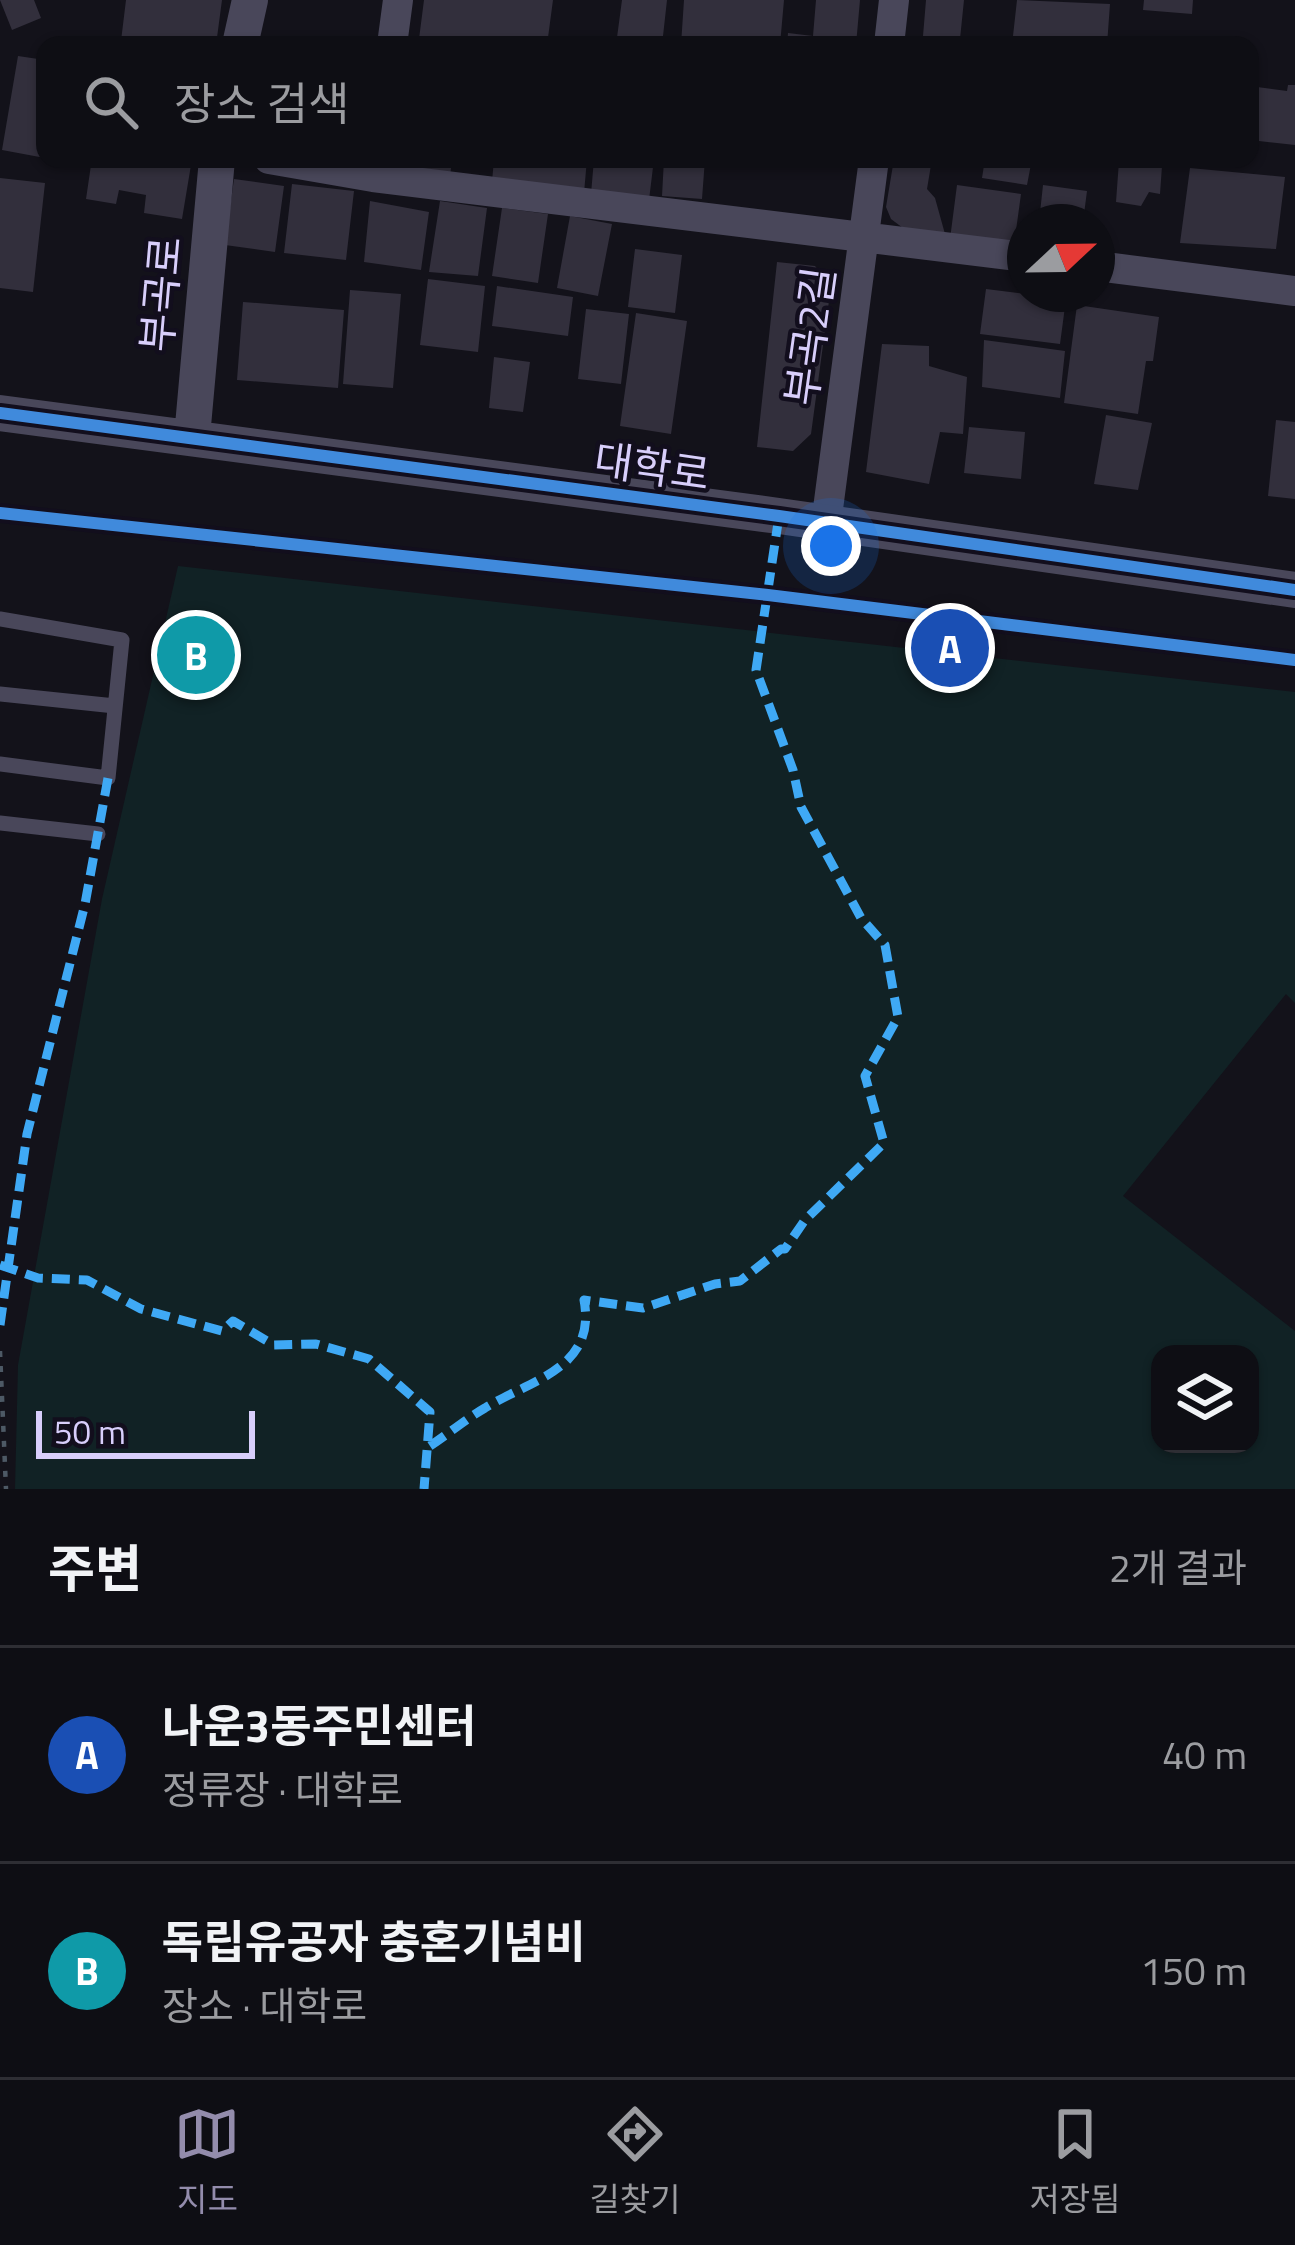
<!DOCTYPE html>
<html lang="ko">
<meta charset="utf-8">
<style>
body{margin:0;font-family:"Titillium Web","Noto Sans KR",sans-serif;background:#1c1c22;color:#f1f3f6}
.controls{position:absolute;right:36px;bottom:36px;display:grid;overflow:hidden;border-radius:24px;box-shadow:0 3px 9px #0004}
.controls button{width:108px;height:108px;display:grid;place-items:center;padding:0;border:0;border-bottom:3px solid #2e2e34;background:#0e0e14;color:#f1f3f6;font:60px sans-serif}
.compass{position:absolute;left:1007px;top:204px;width:108px;height:108px;border-radius:50%;background:#0e0e14;box-shadow:0 3px 9px #0004;rotate:68deg}
.scale{position:absolute;left:36px;bottom:30px;width:219px;box-sizing:border-box;padding-left:12px;border:6px solid #d8cefb;border-top:0;font-size:33px;line-height:42px;white-space:nowrap;color:#d8cefb;-webkit-text-stroke:9px #120e1d;paint-order:stroke}
.you{position:absolute;left:831px;top:546px;width:42px;height:42px;margin:-30px;border:9px solid #fff;border-radius:50%;background:#1a73e8;box-shadow:0 0 0 18px #1a73e833}
.badge{display:grid;place-items:center;width:78px;height:78px;border-radius:50%;background:#938cac;color:#fff;font-size:39px;font-weight:700}
.pin{position:absolute;translate:-50% -50%;border:6px solid #fff;box-shadow:0 3px 12px #0006}
.list{margin:0;padding:0;list-style:none}
h2{display:flex;justify-content:space-between;align-items:center;height:156px;margin:0;padding:0 48px;font-size:51px}
h2 small{font-size:39px;font-weight:400;color:#9b9ca0}
.list li{display:grid;grid-template-columns:78px 1fr auto;gap:36px;align-items:center;box-sizing:border-box;height:216px;padding:0 48px;border-top:3px solid #2e2e34}
.list b{display:block;font-size:45px;white-space:nowrap}
.list p{margin:0;font-size:39px;white-space:nowrap;color:#9b9ca0}
.list em{font-size:39px;font-style:normal;color:#9b9ca0}
.icon{flex:none;width:66px;height:66px;fill:none;stroke:currentColor;stroke-width:2;stroke-linecap:round;stroke-linejoin:round}
.map{position:relative;flex:none;width:1295px;height:1489px;overflow:hidden}
.search{position:absolute;background:#0e0e14;box-shadow:0 3px 9px #0004;left:36px;right:36px;top:36px;height:132px;display:flex;align-items:center;gap:30px;box-sizing:border-box;padding:0 42px;border-radius:24px;color:#9b9ca0;font-size:45px}
.sheet{height:588px;background:#0e0e14}
nav{display:flex;justify-content:space-around;align-items:center;box-sizing:border-box;height:168px;border-top:3px solid #2e2e34;background:#0e0e14;font-size:33px;color:#9b9ca0}
nav a{display:grid;justify-items:center;gap:6px}
nav .on{color:#938cac}
.map>svg:first-child{display:block}
.green{fill:#112225;fill-rule:evenodd}
.building{fill:#322f3c}
.lines{fill:none;stroke-linecap:round;stroke-linejoin:round}
.path{stroke:#4d5965;stroke-width:4.5;stroke-dasharray:6 9;stroke-linecap:butt}
.service{stroke:#49475a;stroke-width:15}
.minor{stroke:#49475a;stroke-width:30}
.tertiary{stroke:#49475a;stroke-width:36}
.quiet{stroke:#3fa9f5;stroke-width:9;stroke-dasharray:18 9;stroke-linecap:butt}
.cycleway-casing{stroke:#120e1d;stroke-width:20}
.cycleway{stroke:#408adc;stroke-width:12}
.labels{text-anchor:middle;dominant-baseline:central;stroke-width:9;stroke-linejoin:round;paint-order:stroke}
.street-label{font-size:42px;fill:#d8cefb;stroke:#120e1d}
</style>
<div class="map">
<svg width="1295" height="1489" viewBox="0 0 1295 1489">
<rect width="100%" height="100%" fill="#13121a"/>
<path class="green" d="M178,566L1295,692V1003L1286,994L1123,1196L1295,1331V1489H15L18,1365L102,899ZM1160,1354H1250V1444H1160Z"/>
<path class="building" d="M0,0H34L41,18L12,30Z
M126,0H222L216,45L121,41Z
M424,0H553L547,45H463L419,39Z
M622,0H667L662,45H616Z
M684,0H784L780,45H681Z
M816,0H860L856,45H787L788,33L813,36Z
M926,0H964L960,39L923,36Z
M1017,0L1110,4L1107,45H1012Z
M1144,0H1193L1192,14L1143,10Z
M18,56L45,60V158L2,150Z
M1288,85H1295V145L1250,140V86L1287,91Z
M68,159H192L182,219L144,213L146,195L119,190L116,204L86,199L91,165Z
M390,159H452L450,177L389,171Z
M494,159H587L584,193L492,182Z
M594,159H654L649,200L591,194Z
M664,159H705L702,199L662,196Z
M894,159H932L927,189L935,198L945,234L903,228L891,219L886,207Z
M985,159H1032L1027,185L982,178Z
M1119,161L1162,166L1160,194L1149,192L1141,206L1116,202Z
M1190,168L1285,177L1276,249L1180,243Z
M0,178L45,183L33,292L0,288Z
M234,179L284,186L275,252L225,245Z
M292,184L354,191L346,260L284,253Z
M957,185L1021,194L1014,245L950,239Z
M1043,185L1087,191L1083,222H1039Z
M370,201L429,212L421,270L364,262Z
M440,201L487,208L478,276L429,272Z
M502,208L548,214L538,283L492,276Z
M570,216L612,224L598,296L557,288Z
M635,249L682,255L675,313L628,307Z
M777,262L815,266L831,286L811,434L793,451L757,447Z
M428,279L485,286L478,352L420,345Z
M497,286L573,297L568,336L492,326Z
M986,289L1066,299L1060,344L980,334Z
M350,290L401,294L393,388L343,384Z
M243,302L344,310L338,388L237,380Z
M1077,305L1159,317L1153,361H1146L1138,414L1064,403Z
M586,309L629,314L621,384L578,379Z
M636,313L687,321L671,434L620,426Z
M984,340L1065,351L1060,398L982,387Z
M882,344L929,346V366L967,377L963,434L940,432L929,484L866,472Z
M494,357L530,362L523,412L489,408Z
M1106,415L1152,423L1138,490L1094,484Z
M1276,420L1295,422V499L1268,496Z
M969,427L1025,432L1021,479L964,473Z"/>
<g class="lines">
<path class="path" d="M0,1351L6,1489"/>
<path class="service" d="M0,619L122,640L108,778L0,764
M0,694L115,706
M0,823L98,834"/>
<path class="minor" d="M392,45L398,0
M889,45L894,0
M269,159L373,177L1025,257
M1097,266L1295,291
M826,524L874,159"/>
<path class="tertiary" d="M240,45L250,0
M0,413L779,516L1295,590
M192,437L217,159"/>
<path class="quiet" d="M0,1265L38,1278L87,1280L141,1309L222,1331L233,1321L274,1345L316,1344L369,1359L430,1412L424,1489
M0,1325L27,1134L85,904L108,778
M430,1446C448,1434 466,1419 485,1408C530,1380 597,1369 584,1300L643,1308L715,1284L740,1281L781,1249H785L805,1220L884,1143L865,1076L898,1017L885,945L861,918L801,807L793,770L756,670L779,516"/>
<defs>
<path id="cycleway" d="M0,413L779,516L1295,590
M0,513L768,595L1295,660"/>
</defs>
<use href="#cycleway" class="cycleway-casing"/>
<use href="#cycleway" class="cycleway"/>
</g>
<g class="labels">
<g class="street-label">
<text transform="translate(160 294) rotate(-85)">부곡로</text>
<text transform="translate(809 336) rotate(-82)">부곡2길</text>
<text transform="translate(652 466) rotate(8)">대학로</text>
</g>
</g>
</svg>
<div class="controls">
<button><svg class="icon" aria-label="layers" viewBox="0 0 24 24"><path d="M12 4l9 5-9 5-9-5zM3 14l9 5 9-5"/></svg></button>
</div>
<svg class="compass" viewBox="-18 -18 36 36"><path d="M0-13l5 13h-10z" fill="#e53935"/><path d="M0 13l5-13h-10z" fill="#9b9ca0"/></svg>
<div class="scale">50 m</div>
<div class="you"></div>
<div class="pin badge" style="left:950px;top:648px;background:#1a4fb4">A</div>
<div class="pin badge" style="left:196px;top:655px;background:#0f9aa8">B</div>
<div class="search"><svg class="icon" aria-label="search" viewBox="0 0 24 24"><circle cx="10" cy="10" r="6"/><path d="M15 15l6 6"/></svg>장소 검색</div>
</div>
<section class="sheet">
<h2>주변<small>2개 결과</small></h2>
<ul class="list">
<li><span class="badge" style="background:#1a4fb4">A</span><div><b>나운3동주민센터</b><p>정류장 · 대학로</p></div><em>40 m</em></li>
<li><span class="badge" style="background:#0f9aa8">B</span><div><b>독립유공자 충혼기념비</b><p>장소 · 대학로</p></div><em>150 m</em></li>
</ul>
</section>
<nav>
<a class="on"><svg class="icon" aria-label="map" viewBox="0 0 24 24"><path d="M3 6l6-2 6 2 6-2v14l-6 2-6-2-6 2zM9 4v14M15 6v14"/></svg>지도</a>
<a><svg class="icon" aria-label="directions" viewBox="0 0 24 24"><path d="M12 3l9 9-9 9-9-9zM9 14v-3h6M13 9l2 2-2 2"/></svg>길찾기</a>
<a><svg class="icon" aria-label="saved" viewBox="0 0 24 24"><path d="M7 4h10v16l-5-4-5 4z"/></svg>저장됨</a>
</nav>
